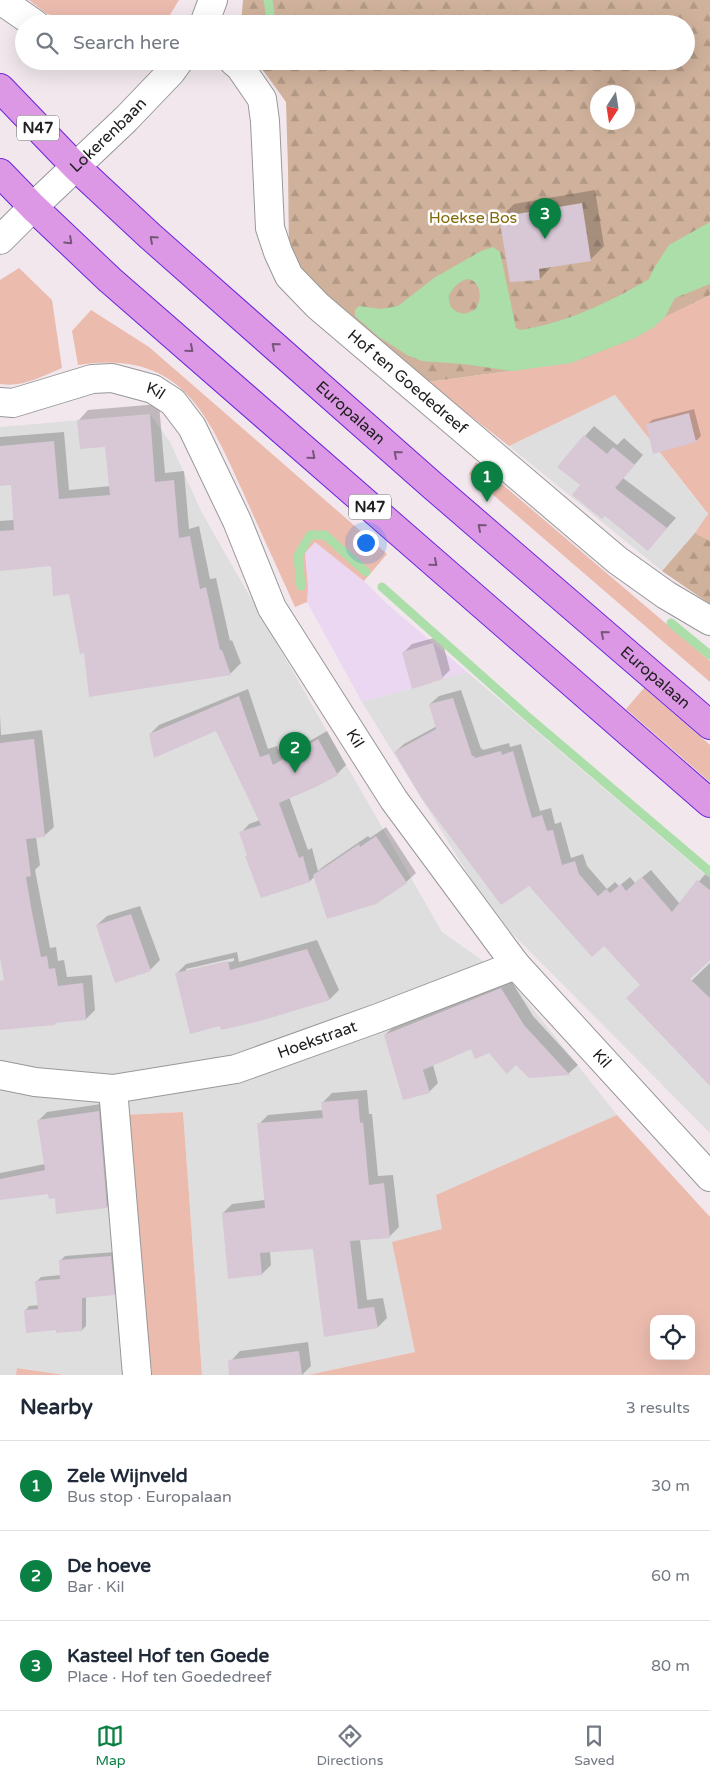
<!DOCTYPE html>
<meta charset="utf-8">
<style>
body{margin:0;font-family:"Varela Round",sans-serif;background:#f2f2f3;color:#1f2937}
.controls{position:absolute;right:15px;bottom:15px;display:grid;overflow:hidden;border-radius:10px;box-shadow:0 5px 20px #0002}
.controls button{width:45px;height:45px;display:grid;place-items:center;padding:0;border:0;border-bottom:1px solid #e0e1e3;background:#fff;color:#1f2937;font:25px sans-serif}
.compass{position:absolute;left:590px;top:85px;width:45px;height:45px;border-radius:50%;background:#fff;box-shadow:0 5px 20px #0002;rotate:192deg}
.you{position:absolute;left:365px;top:542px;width:18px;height:18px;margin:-12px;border:4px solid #fff;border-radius:50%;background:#1a73e8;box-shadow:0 0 0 8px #1a73e833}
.badge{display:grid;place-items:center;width:32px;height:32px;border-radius:50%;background:#0b8043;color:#fff;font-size:16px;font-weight:700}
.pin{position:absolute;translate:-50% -41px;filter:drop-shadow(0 1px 2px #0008)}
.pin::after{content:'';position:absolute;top:26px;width:18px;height:15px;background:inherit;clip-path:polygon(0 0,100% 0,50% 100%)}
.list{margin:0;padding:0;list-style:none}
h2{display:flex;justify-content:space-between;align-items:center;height:65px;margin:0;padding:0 20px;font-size:21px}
h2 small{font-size:16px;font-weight:400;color:#747a83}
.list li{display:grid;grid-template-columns:32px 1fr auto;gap:15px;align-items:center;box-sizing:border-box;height:90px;padding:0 20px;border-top:1px solid #e0e1e3}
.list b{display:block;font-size:19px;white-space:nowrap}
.list p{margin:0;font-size:16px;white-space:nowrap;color:#747a83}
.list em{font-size:16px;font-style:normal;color:#747a83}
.icon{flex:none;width:28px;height:28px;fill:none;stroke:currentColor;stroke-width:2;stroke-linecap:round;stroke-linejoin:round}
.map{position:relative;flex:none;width:710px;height:1375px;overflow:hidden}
.search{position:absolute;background:#fff;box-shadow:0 5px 20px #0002;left:15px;right:15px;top:15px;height:55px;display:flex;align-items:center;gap:12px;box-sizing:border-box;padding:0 18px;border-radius:28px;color:#747a83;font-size:19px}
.sheet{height:335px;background:#fff}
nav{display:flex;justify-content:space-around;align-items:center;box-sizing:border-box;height:70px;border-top:1px solid #e0e1e3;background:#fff;font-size:14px;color:#747a83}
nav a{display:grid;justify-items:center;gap:2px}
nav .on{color:#0b8043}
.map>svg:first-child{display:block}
.residential{fill:#dededf}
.commercial{fill:#ebd7f1}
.grass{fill:#ebbbae;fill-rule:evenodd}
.forest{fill:url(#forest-firs);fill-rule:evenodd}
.water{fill:#abdea8;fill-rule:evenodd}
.shadow{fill:#0003;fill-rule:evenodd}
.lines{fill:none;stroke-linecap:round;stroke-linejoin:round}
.stream{stroke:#abdea8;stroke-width:9}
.building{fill:#d8c7d5}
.minor-casing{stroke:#989898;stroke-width:30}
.tertiary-casing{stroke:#989898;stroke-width:30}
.trunk-casing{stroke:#6b27dc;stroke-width:30}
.minor{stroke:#fff;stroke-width:28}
.tertiary{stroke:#fff;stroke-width:28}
.trunk{stroke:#dd98e5;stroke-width:28}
.oneway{stroke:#765779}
.labels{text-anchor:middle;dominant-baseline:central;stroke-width:5;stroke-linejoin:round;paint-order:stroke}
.shield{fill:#fff;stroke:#646464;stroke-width:1}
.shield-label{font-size:15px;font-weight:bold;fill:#212121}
.street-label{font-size:16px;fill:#212121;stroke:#fff}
.park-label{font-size:16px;fill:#826a0c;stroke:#fff}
</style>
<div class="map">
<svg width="710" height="1375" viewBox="0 0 710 1375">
<defs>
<pattern id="forest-firs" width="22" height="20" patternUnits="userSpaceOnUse" patternTransform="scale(1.25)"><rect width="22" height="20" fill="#d0b29c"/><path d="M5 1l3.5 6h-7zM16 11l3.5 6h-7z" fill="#b29986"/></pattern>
</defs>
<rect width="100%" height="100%" fill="#f1e7ed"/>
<path class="residential" d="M615,395L708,515L695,533L662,571L509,446Z
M150,414L170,442L202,513L442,932L510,980L617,1115L436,1195L443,1229L393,1242L415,1352L308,1375H202L183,1112L124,1115L152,1375H64L18,1368L16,1375H0V427Z
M467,672L710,879V1133L492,913L362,702Z"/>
<path class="commercial" d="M315,541L364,581L387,604L467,672L362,702L307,602L308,587L305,553Z"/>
<path class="grass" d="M29,0H179L168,18L127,23L81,22L47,14Z
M19,268L52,300L62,368C43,376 21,388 0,384V280Z
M710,295V541L695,533L708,514L615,395L509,446L427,382L571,363L654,327L665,317Z
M91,310L149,347L387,554L364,581L315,542L305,553L308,587L307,602L295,607C278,569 260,531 243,492C207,413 181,349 78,365L72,331Z
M476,462L710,661V682L469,474Z
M644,688L710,745V782L626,709Z
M183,1112L202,1375H152L124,1115Z
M617,1115L710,1217V1375H308L415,1352L392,1242L442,1229L436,1195ZM654,1319H691V1356H654Z
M17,1368L64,1375H16Z"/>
<path class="forest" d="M243,0H710V295L665,317L654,327L635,338L571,363L427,382L305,281L289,255L288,169L286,102L265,73L254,61H686V24H241ZM598,92H628V122H598Z
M695,533L710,541V604L662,571Z"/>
<path class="water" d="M710,222V284L675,298L665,317L654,327L635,338L571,363L512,371L463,364L422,361L407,355L379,337L355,316V310L359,306L381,309L398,306L434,278L481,251L493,247L500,252L516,328L521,330C568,322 608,303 649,279L654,268L669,245ZM469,279C482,283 482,300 475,310L464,314C453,312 448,307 449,295C453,288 459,280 469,279Z"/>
<path class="shadow" d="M595,190L604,246L590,260L553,265L540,279L500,218L514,204Z
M159,404L165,473L184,471L189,529L199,526L210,579L216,578L230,641L232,640L241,663L231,673L90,695L85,651L70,593L52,564L0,570V521L14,520L13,483L0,484V437L64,432L69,490L111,486L106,446L78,421L88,410Z
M694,409L701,436L697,440L654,452L648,424L652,420Z
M594,426L617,445L624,438L643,455L623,478L676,518L647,550L582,485L585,436Z
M441,636L450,670L442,678L404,652L412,644Z
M248,689L268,749L277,746L282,757L327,731L346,765L337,774L318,785L289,797L308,850L312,848L318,871L324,866L368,836L370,838L386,827L416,873L406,882L315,876L310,881L248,855L241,833L249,824L260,820L217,730L150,734L159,725Z
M461,690L481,749L482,748L483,750L509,743L510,747L521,744L540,811L551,808L555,824L561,822L571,858L583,854L587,866L607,889L615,882L619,886L630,877L635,883L651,870L680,904L707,872L710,875V905L604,945L529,884L395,752L404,744L437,726L430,704L439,696Z
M0,715L1,735L42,730L54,827L44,836L36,837L40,865L35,870L50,948L56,947L58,961L64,960L67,977L92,975L95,1010L86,1019L56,1022L54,1024L0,1029V984H5L0,951Z
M140,906L160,960L151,969L116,981L97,925L107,916Z
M317,940L339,990L330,999L177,973L186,964L237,952L239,962ZM234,958V961L186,972V969Z
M710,963V1084L650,1021Z
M510,979L533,1016L578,1065L569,1073L529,1076L516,1063L489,1052L472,1048L433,1065L438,1083L429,1092L385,1035L394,1026Z
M367,1090L369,1114H372L378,1176L393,1175L399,1227L390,1236L360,1239L367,1300L383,1298L387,1318L378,1327L325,1335L314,1247L270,1251L271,1265L262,1274L223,1213L232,1204L265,1200L259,1124L268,1115L323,1110V1102L332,1093Z
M108,1103L116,1198L107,1207L56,1197L49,1192L0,1198V1173L45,1164L38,1121L47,1112Z
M115,1252L119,1290L114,1294L86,1297V1326L82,1330L57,1328L25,1311L29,1306L39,1305L37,1281L41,1277L61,1275L60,1261L65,1256Z
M308,1342L311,1366L302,1375H233L231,1361L240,1351Z"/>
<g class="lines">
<path class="stream" d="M268,0L270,13
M301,586L298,556L310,535H325L366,572
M382,587L528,717L710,872
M671,623L710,655"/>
</g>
<path class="building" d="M582,203L591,261L539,269L540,280L510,282L499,217Z
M689,413L696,442L653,454L646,424Z
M150,414L155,482L174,480L179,538L190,536L200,589L206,587L220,650H222L231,675L89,697L84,653L80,654L69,594L53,596L51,566L0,571V531L14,530L11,485L0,486V446L54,441L59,499L110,495L105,447L80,449L77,420Z
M584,435L607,454L613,447L635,465L615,488L667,528L648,551L605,516L602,519L572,495L580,485L557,467Z
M433,643L443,679L412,689L402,652Z
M239,696L260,757L269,754L273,765L318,739L338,775L318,786L279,803L299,858L303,856L310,882L261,898L245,856H247L239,832L261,825L216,731L154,758L149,734Z
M453,698L472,756H474L475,758L501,751L502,755L513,751L532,818L542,815L547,831L553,830L562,865L575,861L579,874L598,896L606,889L610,893L621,884L626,891L642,877L672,912L697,880L710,890V960L690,979L710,998V1086L626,998L640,985L604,946L592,957L529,886L501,905L422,799L394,752L436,729L429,704Z
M34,739L45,837L26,839L31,876L26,877L31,907L41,957L47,956L49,969L55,968L58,986L83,983L86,1020L54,1023L55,1025L0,1030V981L4,980L0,957V743Z
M376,836L407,883L376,904L327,919L313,875L359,844L360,847Z
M131,914L151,971L115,983L96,925Z
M307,949L330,1000L260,1021L221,1030L220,1026L190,1034L175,973L228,961L230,970Z
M501,988L524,1025L570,1075L529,1078L516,1065L507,1074L489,1053L475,1059L471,1049L423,1070L430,1093L403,1100L384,1035Z
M358,1099L360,1123L363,1122L369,1185L384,1183L390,1238L350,1241L358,1309L374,1307L378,1328L324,1337L313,1249L260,1253L262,1275L228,1279L222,1213L265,1208L257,1123L323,1118L321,1102Z
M99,1111L107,1208L56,1214L55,1198L49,1199L48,1194L0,1200V1179L45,1170L37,1120Z
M111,1256L115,1295L82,1298V1331L56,1333V1330L26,1333L24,1310L38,1309L35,1281L60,1279L59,1260Z
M299,1351L302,1375H229L228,1360Z"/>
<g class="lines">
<defs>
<g id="minor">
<path d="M4,0L9,6L35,24"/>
<path id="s1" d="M233,61L240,67L262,99L265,121L270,228L278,252L289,276L318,306L617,560L666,595L710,621"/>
<path d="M0,240L33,207"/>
<path id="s2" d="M0,402L13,403L92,379L112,378L153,389L173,402L192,427L237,521L272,608L394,800L516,965L710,1177"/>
<path id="s3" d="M0,1075L35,1082L113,1089L236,1069L378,1018L516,965"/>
<path d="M113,1089L137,1375"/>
</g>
<g id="tertiary">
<path d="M204,24L213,0"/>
<path id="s4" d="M33,207L126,119L171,72L179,61"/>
</g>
<g id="trunk">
<path id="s5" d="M0,88L76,167L150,236L433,486L710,725"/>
<path d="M0,173L33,207L110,280L710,803"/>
</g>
</defs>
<use href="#minor" class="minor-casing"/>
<use href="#tertiary" class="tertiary-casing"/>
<use href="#trunk" class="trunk-casing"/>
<use href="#minor" class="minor"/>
<use href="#tertiary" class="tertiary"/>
<use href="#trunk" class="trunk"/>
</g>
<defs><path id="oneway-chevron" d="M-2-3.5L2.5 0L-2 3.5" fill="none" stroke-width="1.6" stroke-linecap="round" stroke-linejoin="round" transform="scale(1.25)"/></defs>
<g class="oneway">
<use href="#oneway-chevron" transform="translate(153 239) rotate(-138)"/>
<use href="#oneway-chevron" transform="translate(69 241) rotate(43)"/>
<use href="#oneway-chevron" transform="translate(275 346) rotate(-139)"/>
<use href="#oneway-chevron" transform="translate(190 349) rotate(41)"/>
<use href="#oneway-chevron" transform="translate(397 454) rotate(-139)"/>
<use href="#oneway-chevron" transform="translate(312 456) rotate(41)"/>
<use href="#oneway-chevron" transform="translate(481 527) rotate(-139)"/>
<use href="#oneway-chevron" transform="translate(434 563) rotate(41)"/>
<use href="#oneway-chevron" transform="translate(604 634) rotate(-139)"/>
</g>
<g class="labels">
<g class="shield">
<rect x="17" y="115.5" width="42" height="25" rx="4"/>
<rect x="349" y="494.5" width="42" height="25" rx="4"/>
</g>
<g class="shield-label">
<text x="38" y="128">N47</text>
<text x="370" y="507">N47</text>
</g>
<g class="street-label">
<text stroke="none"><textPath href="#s4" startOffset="104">Lokerenbaan</textPath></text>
<text stroke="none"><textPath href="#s1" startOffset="388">Hof ten Goededreef</textPath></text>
<text stroke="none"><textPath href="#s2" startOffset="161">Kil</textPath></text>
<text stroke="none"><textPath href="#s5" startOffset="478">Europalaan</textPath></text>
<text stroke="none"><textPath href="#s5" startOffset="882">Europalaan</textPath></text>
<text stroke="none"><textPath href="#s2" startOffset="566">Kil</textPath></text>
<text stroke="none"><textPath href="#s3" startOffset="325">Hoekstraat</textPath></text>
<text stroke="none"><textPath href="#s2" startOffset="971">Kil</textPath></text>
</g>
<g class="park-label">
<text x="473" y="218">Hoekse Bos</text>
</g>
</g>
</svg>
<div class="controls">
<button><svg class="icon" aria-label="locate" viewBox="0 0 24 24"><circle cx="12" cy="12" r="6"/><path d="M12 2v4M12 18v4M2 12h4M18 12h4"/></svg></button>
</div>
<svg class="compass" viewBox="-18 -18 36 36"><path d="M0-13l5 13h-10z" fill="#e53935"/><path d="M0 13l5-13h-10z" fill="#747a83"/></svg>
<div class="you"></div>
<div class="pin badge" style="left:487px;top:502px">1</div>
<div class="pin badge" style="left:295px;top:773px">2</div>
<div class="pin badge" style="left:545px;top:239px">3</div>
<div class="search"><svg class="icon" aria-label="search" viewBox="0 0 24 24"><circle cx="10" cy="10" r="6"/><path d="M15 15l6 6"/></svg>Search here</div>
</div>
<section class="sheet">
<h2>Nearby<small>3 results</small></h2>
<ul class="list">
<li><span class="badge">1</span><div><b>Zele Wijnveld</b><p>Bus stop · Europalaan</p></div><em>30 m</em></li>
<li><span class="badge">2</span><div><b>De hoeve</b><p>Bar · Kil</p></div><em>60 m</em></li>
<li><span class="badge">3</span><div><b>Kasteel Hof ten Goede</b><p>Place · Hof ten Goededreef</p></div><em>80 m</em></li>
</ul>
</section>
<nav>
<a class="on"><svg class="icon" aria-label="map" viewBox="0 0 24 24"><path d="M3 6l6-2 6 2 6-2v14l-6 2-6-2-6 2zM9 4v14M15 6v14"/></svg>Map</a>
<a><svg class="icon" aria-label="directions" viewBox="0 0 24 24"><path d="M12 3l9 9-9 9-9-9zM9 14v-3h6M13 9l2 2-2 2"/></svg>Directions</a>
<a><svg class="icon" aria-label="saved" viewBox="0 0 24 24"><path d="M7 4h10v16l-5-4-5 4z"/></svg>Saved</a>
</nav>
